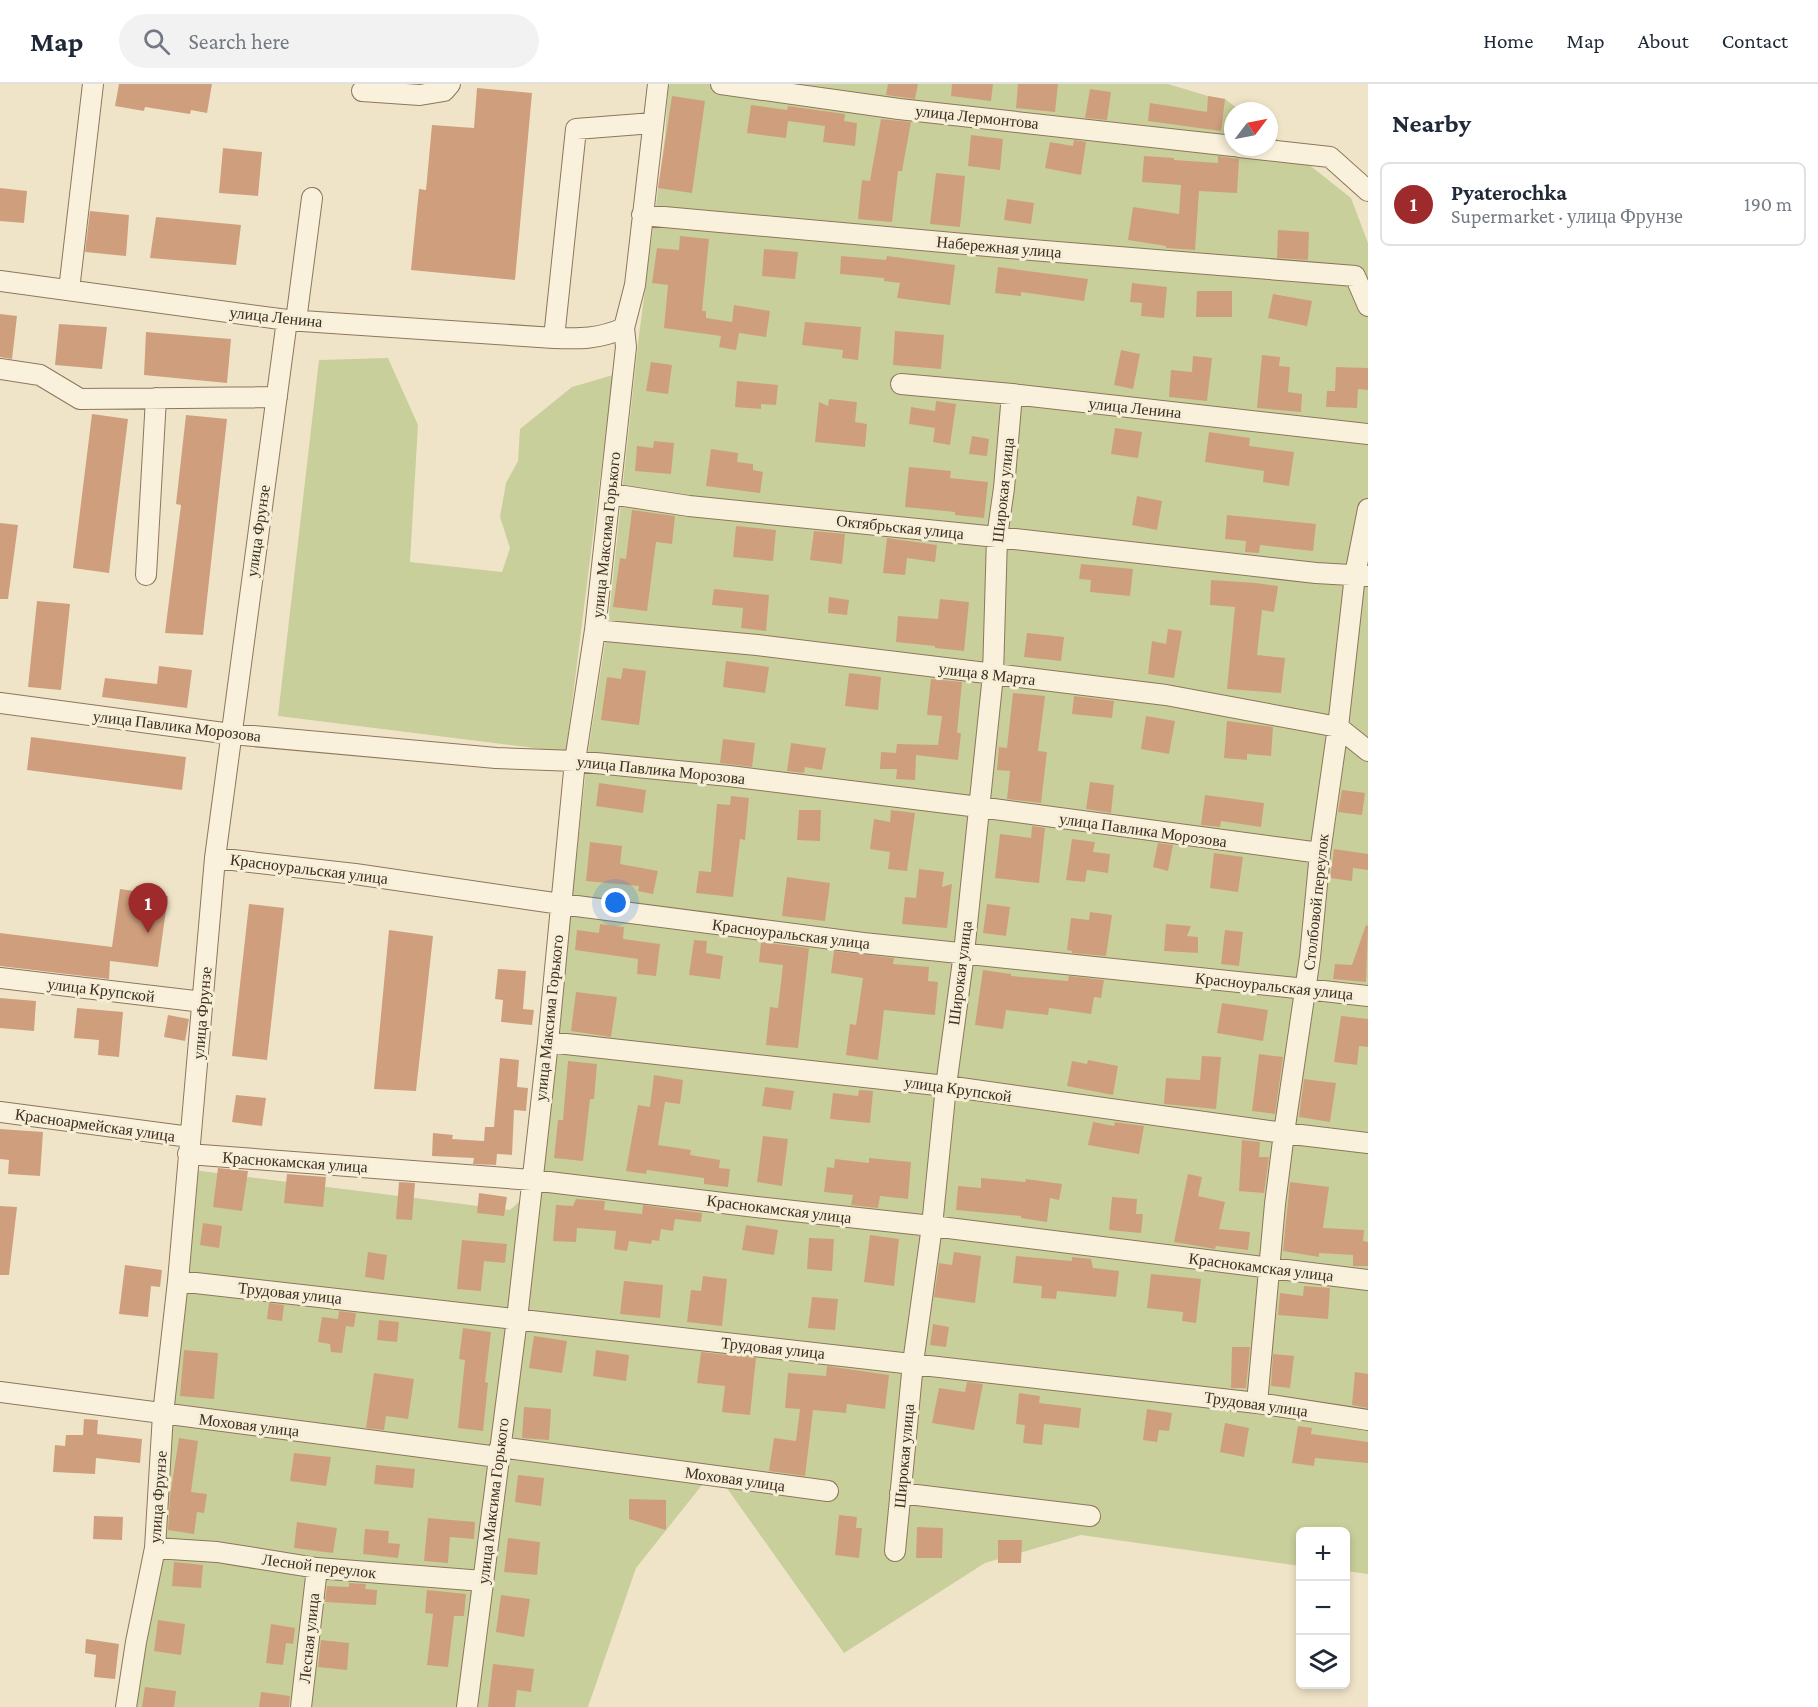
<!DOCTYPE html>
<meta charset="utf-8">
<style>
body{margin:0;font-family:"Crimson Pro",serif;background:#f2f2f3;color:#1f2937}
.controls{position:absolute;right:18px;bottom:18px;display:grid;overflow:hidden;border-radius:9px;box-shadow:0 3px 9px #0003}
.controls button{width:54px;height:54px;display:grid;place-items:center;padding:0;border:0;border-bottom:2px solid #e0e1e3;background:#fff;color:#1f2937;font:30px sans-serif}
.compass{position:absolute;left:1224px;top:18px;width:54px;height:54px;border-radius:50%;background:#fff;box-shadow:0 3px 9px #0003;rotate:58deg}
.you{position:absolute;left:616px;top:819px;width:21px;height:21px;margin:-15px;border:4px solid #fff;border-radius:50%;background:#1a73e8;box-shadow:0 0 0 9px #1a73e833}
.badge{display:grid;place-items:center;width:39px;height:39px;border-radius:50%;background:#9e2a2b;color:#fff;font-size:20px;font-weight:700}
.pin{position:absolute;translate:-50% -50px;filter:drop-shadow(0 2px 3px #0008)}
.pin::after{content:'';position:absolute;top:32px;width:21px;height:18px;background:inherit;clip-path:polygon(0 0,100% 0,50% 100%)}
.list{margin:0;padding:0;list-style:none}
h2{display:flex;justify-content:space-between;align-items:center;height:78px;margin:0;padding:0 24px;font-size:26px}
h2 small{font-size:20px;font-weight:400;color:#747a83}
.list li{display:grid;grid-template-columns:39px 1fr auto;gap:18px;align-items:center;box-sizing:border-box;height:84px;margin:0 12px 12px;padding:0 12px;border:2px solid #e0e1e3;border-radius:9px}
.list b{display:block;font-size:22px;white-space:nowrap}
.list p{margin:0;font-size:20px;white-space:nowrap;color:#747a83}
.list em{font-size:20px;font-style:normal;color:#747a83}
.icon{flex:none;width:33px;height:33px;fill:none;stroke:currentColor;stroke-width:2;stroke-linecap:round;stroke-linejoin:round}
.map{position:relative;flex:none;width:1368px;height:1623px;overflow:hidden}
header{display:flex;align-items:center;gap:36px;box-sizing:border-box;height:84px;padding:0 30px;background:#fff;border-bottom:2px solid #e0e1e3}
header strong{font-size:28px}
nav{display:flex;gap:33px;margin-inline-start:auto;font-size:21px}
.search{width:420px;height:54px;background:#f2f2f3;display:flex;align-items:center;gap:15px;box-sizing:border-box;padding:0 21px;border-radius:33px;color:#747a83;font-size:22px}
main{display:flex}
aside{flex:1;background:#fff}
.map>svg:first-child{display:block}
.green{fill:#c9cf9b}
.building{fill:#cf9f7d}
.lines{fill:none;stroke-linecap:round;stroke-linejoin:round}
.minor-casing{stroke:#8d765c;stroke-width:22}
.minor{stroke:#faf1dc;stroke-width:20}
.labels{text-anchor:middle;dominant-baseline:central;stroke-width:6;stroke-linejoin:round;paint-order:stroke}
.street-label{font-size:16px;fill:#3d2e20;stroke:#f7eed8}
</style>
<header>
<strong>Map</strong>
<div class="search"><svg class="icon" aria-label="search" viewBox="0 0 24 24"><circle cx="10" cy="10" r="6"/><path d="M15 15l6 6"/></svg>Search here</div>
<nav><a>Home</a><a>Map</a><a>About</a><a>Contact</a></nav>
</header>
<main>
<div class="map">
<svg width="1368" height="1623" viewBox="0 0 1368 1623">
<rect width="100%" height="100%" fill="#f0e4c8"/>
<path class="green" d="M670,0H1168L1208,12L1225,15L1241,27H1233V63H1269V49L1351,114L1368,159V1490L1346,1487V1448H1300V1482L1081,1451L985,1479L844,1569L714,1386L636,1484L588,1623H128L193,1086L510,1126L534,1104L572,812L588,668L608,540L638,259L665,52L668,4Z
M388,274L418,341L410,478L502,488L510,464L500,433L506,399L518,377L520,345L572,303L613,291L566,668L278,632L319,276Z"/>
<path class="building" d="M119,0H212L207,29L191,26L190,30L145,23L144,27L115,22Z
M888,0H918L915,15L886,11Z
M952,0H993L991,17L951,12Z
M1018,0H1058L1055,28L1016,24Z
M477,4L532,9L515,196L411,186L419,105L426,106L432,41L474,44Z
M1090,5L1111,8L1107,36L1085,34Z
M672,12L705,17L692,109L658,104Z
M1208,12L1225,15L1221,47L1148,37L1150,19L1207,28Z
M751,21L787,26L788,22L845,30L844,37L857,39L855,62L823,58L825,42L788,37L786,54L747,49Z
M881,35L911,38L902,87H898L892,138L858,135L862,96L870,97Z
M971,51L1003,55L1000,86L968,82Z
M1074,56L1086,58L1081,91L1045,84L1050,58L1073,62Z
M223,64L262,68L258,112L219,109Z
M1144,72L1174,74V76L1218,79V72L1239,75L1237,109L1199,107L1195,166L1166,164V162L1128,156L1133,123L1179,130L1181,101L1142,98Z
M936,89L965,92L960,143L930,140Z
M0,104L27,107L24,139L0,137Z
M1007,115L1034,119L1031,140L1004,136Z
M90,127L129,131L126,172L85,168Z
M156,133L241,141L236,181L150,174Z
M1278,146L1309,148L1308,176L1277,174Z
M680,152L709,155L702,227H706V234L732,238L734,221L770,227L766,253L739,249L736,266L719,263L721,252L664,244L668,201L652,199L657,164L679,166Z
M764,165L798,168L795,195L762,192Z
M841,172L886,176L887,172L955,181L950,221L897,214L900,199L884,197V194L840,190Z
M998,183L1088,195L1084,217L1021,208V212L995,209Z
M1132,199L1167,203L1164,234L1141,232L1142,219L1130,218Z
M1197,207H1232V233H1196Z
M1273,210L1312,217L1307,242L1268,234Z
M0,230L17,232L12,275L0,273Z
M805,238L861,243L858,276L842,274L843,266L802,261Z
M59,240L107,243L102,285L55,281Z
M895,247L944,251L941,285L893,281Z
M146,248L231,255L227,299L144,291Z
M1121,266L1140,270L1133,305L1114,301Z
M1262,271L1280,273L1279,282L1290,283L1288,308L1302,310L1301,328L1257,324Z
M1193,272L1212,274L1207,317L1169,313L1171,286L1192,288Z
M651,278L672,281L668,310L646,307Z
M1336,283L1368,284V306L1358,305L1357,324L1326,323L1327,307H1335Z
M737,297L778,301L776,321L761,320V325L735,323Z
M829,315L857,318L855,338L867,340L865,363L815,358L819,318L828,322Z
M936,317L956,320L950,361L933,358L935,344L909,340L911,323L935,327Z
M92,330L128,335L109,489L73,484Z
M186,331L227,335L203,551L165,549L181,421L176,420Z
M1115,344L1142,348L1138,374L1111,370Z
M1209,348L1250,354L1249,362L1294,368L1289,402L1263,398L1264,387L1205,378Z
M972,352L989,355L987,372L969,370Z
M654,357L674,359L671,390L635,387L637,362L653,364Z
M711,365L738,369L737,378L753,380V386L763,388L760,409L706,402Z
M909,383L951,387L950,394L988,398L984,434L955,431V428L905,423Z
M1137,412L1162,417L1157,446L1132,441Z
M632,426L675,432L672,460L656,458L647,527L613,523L620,474L626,475Z
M1227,431L1316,440L1313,467L1260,461L1259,469L1245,468L1246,457L1225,455Z
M0,439L18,441L8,515H0Z
M736,442L776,446L773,477L733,473Z
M814,447L845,450L842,480L810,476Z
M887,454L937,461L935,478L907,474L905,491L883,489Z
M1081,480L1133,485L1130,512L1090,508L1091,496L1079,495Z
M1211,496L1256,499L1278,502L1274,528L1262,526L1257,571L1285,574L1281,609L1227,605L1235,523L1210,521Z
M714,505L769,511L766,547L741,544L743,524L712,521Z
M829,513L849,516L847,531L828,529Z
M940,515L969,518L964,567L935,564V562L896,558L898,532L938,535Z
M37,517L70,520L61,606L28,603Z
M1168,545L1182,547L1174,594L1148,590L1152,557L1166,560Z
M1027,549L1064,553L1061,577L1024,573Z
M726,577L769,583L765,609L723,603Z
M159,582L192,586L187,624L102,613L105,594L157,600Z
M623,584L646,587L639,641L601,636L607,593L621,595Z
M849,589L881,593L878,626L845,622Z
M931,595L962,598L957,649H961L958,676L916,671L915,696L896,695L897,685H880L881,668L896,669L897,660L938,661L942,632L927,631Z
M1013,609L1045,612L1038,667L1047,668L1041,719L1007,715L1010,687L997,686L999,663L1007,664Z
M1074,612L1114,617L1112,634L1072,630Z
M1146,632L1175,637L1169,670L1141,665Z
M1227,637L1273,643L1271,672L1247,670V676L1224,674Z
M31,653L186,673L182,706L27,686Z
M723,655L755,659L752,683L720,679Z
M791,659L826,664L822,686L805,683L804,689L787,687Z
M1090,698L1114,701L1111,729L1086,725Z
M599,699L646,706L643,729L596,722Z
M1342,706L1365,709L1362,731L1338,728Z
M1205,711L1264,719L1261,743L1221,737L1220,743L1201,741Z
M731,712L749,714L745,756L740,755L733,813L696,809L699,787L711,788L717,720L730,721Z
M799,726H821L820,757L797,756Z
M891,726L915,729L907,787L888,785L890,768L870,765L874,735L890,738Z
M1032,742L1045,744L1039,799L995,794L1000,750L1031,754Z
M1072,755L1095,758L1093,768L1110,770L1108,789L1087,786L1085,798L1066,796Z
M590,758L622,762L620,780L658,787L653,810L638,807L639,802L586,797Z
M1158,759L1173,761L1168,787L1153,783Z
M1334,765L1368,770V786L1353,784L1352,797L1330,794Z
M1214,769L1243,773L1238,808L1210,804Z
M919,785L944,788L942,803L952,800L947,844L902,840L905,813L916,814Z
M787,793L830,799L825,837L782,832Z
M120,805L168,812L158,883L110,877L109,895L0,882V849L112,863Z
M249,820L284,824L267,976L232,972Z
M987,820L1010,823L1006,852L983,849Z
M1090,828L1112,831L1106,872L1072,869V867L1067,866L1071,834L1089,836Z
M600,840L624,843L623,855L660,860L656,892L637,890L638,875L575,866L577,846L599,849Z
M1166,840L1191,842L1187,852L1198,853V869L1164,867Z
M1366,841L1368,842L1366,898L1333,895L1335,880L1352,881Z
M389,846L433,852L416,1007L374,1005Z
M1225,846L1243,848L1239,882L1221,880Z
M694,856L707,857L706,869L723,872L720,895L689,891Z
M761,858L809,864L798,964L766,961L770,923L778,924L783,881L759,878Z
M834,867L894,874L893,880L929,883L928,897L938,898L935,931L884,926L878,976L846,971L850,940L856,941L863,894L831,889Z
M498,885L526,887L523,925L534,926L532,941L501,938L503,916L495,915Z
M983,886L1011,890V892L1068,897L1069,892L1104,896L1101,914L1094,913L1091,930L1049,924L1048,931L1006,926L1003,945L975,941Z
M576,908L617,913L611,953L571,947Z
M0,914L36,917L34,947L0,944Z
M1222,919L1268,926L1263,957L1217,949Z
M77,924L123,928L119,973L98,971L99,956L74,954Z
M168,931L189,935L185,957L164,953Z
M1341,932L1368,935V963L1359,962L1357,981L1334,978Z
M1259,970L1283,973L1275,1030L1252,1027Z
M1202,972L1221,973L1216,1025L1164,1020L1166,994L1200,996Z
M500,974L519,976L517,1003L528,1004L526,1027L514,1026L512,1071L497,1070L496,1081L473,1080L474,1074L432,1072L433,1049L453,1051L452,1055L484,1057L485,1043H494Z
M1088,976L1118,982L1113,1011L1067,1002L1072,977L1087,980Z
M568,977L597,980L594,1015H590L583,1077L554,1074L558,1036H563Z
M654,991L683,996L680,1020L665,1018L658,1061L691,1066L690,1071L720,1076L719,1084L730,1085L728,1103L704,1100V1094L647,1086L646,1090L626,1087L638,1021L650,1023Z
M1304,995L1336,999L1330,1038L1299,1033Z
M765,1003L794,1007L791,1026L762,1022Z
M859,1006L873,1007L870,1039L830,1035L833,1009L858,1012Z
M236,1011L266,1014L262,1042L232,1038Z
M1093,1038L1114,1042L1115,1038L1144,1042L1139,1070L1088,1061Z
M0,1045L43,1048L40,1092L8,1090L9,1076L0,1075Z
M763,1052L788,1055L782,1102L757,1098Z
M1242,1056L1260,1058L1259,1073H1269L1264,1109L1239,1107Z
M869,1074L911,1078L908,1115L880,1112L878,1124L851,1121L853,1111L824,1108L827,1083L834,1084L835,1075L869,1079Z
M218,1084L248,1087L242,1127L213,1123Z
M287,1090L326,1093L323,1123L284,1119Z
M1188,1090L1202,1093L1198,1112L1225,1118L1219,1145L1250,1148L1248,1166L1216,1162L1215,1165L1174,1158Z
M981,1094L1025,1098L1026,1095L1062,1100L1059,1116L1050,1114L1047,1138L1021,1134V1132L956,1126L958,1102L981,1104Z
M399,1098L415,1099L412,1136L396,1135Z
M1290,1098L1329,1103L1323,1144L1364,1146L1363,1157L1368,1158V1182H1353V1171L1319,1169V1173L1283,1167Z
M479,1109L507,1113L504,1132L477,1129Z
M1112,1113L1137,1115L1136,1130H1143L1141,1149L1109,1146Z
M576,1115L605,1117L604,1126L642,1130L643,1121L702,1129L701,1138L675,1135L673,1147L661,1145L659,1157L652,1156L651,1160L629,1157L627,1167L614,1165L616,1147L577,1144L576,1158L553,1157L556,1121L573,1122Z
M0,1122L17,1123L9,1191H0Z
M203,1139L222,1142L219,1164L200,1161Z
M746,1141L778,1146L774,1171L742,1166Z
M870,1151L899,1155L894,1202L864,1198Z
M809,1154L834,1155L832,1187L807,1185Z
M462,1156L507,1160L505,1179L484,1177L481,1207L457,1205Z
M368,1168L387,1171L384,1196L365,1193Z
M954,1168L981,1172L975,1219L934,1213L939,1179L952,1181Z
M1016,1172L1072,1177V1173L1091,1175L1093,1184L1119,1187L1116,1213L1057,1207L1056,1215L1041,1214L1042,1202L1013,1199Z
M125,1181L162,1186L160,1203L151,1202L148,1233L119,1230Z
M1151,1190L1201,1195L1196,1239L1182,1237L1183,1228L1147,1224Z
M703,1192L727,1195L722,1242L687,1238L691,1206L701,1207Z
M624,1197L663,1201L660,1234L620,1230Z
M1304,1202L1330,1204L1328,1235L1278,1231L1280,1209L1303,1212Z
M812,1213L838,1215L835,1246L808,1244Z
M269,1219L284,1221L282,1237L267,1235Z
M339,1227L356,1229L354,1243L346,1242L342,1269L331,1268L330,1260L318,1258L322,1233L338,1235Z
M379,1236L399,1238L397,1258L377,1256Z
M933,1240L949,1243L946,1263L930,1261Z
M463,1244L491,1248L485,1298L488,1299L483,1347L458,1344L465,1276L459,1275Z
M534,1252L567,1257L562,1289L529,1284Z
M1232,1263H1250L1246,1304H1231Z
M184,1266L218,1269L214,1315L180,1312Z
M596,1266L629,1271L626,1297L593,1292Z
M701,1268L756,1274L750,1331L722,1328L725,1302L697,1299Z
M1273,1270L1294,1272L1290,1304L1271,1302Z
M827,1282L889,1291L885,1325L847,1320L846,1329L813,1326L805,1392L769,1387L774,1354L796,1357L800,1325L785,1324L788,1289L826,1292Z
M1355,1288L1368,1290V1324L1352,1321Z
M374,1289L414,1295L408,1335L386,1332L384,1346L366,1344Z
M967,1298L983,1300L974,1346L932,1339L939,1304L965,1308Z
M1019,1309L1040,1312L1039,1319L1081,1324L1079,1344L1044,1340L1042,1361L1023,1359L1025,1341L1016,1340Z
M524,1323L551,1325L549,1356L522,1354Z
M1147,1325L1172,1329L1169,1347L1159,1346L1157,1358L1143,1356Z
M84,1335L98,1336L97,1350L142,1355L140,1379L96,1374L95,1390L53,1388L55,1361L65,1362L66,1351H83Z
M1225,1339L1249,1344L1244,1373L1220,1368Z
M1298,1342L1312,1344L1311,1350L1368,1358V1379L1315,1374L1314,1382L1292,1379Z
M179,1354L198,1357L191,1408L207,1410L204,1429L197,1428L194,1450L168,1446L170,1412Z
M294,1369L331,1373L326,1402L290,1397Z
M376,1381L415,1385L413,1404L374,1400Z
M518,1391L544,1394L541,1422L515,1418Z
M629,1415L666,1416V1446L629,1435Z
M839,1431L857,1433L856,1444H862L859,1474L835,1471Z
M94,1432L123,1433L122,1456L93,1455Z
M428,1434L475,1438L474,1455L450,1453L448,1479L424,1477Z
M297,1438L337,1444L333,1469L294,1464Z
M917,1443L943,1444L942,1474H916Z
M365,1445L389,1447L388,1459L400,1460L398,1474L363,1470Z
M508,1454L540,1458L537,1491L504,1488Z
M998,1456H1022L1021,1479H998Z
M174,1478L203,1481L201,1504L172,1502Z
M349,1499L366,1500L365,1505L377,1506L376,1521L325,1518L327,1502L349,1503Z
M427,1506L466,1510L464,1532H454L448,1583L427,1581L433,1530L425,1529Z
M501,1511L530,1515L524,1553L496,1548Z
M158,1536L185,1540L181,1571L154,1567Z
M271,1540L295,1544L293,1560L286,1559L283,1581L266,1579Z
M86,1555L119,1560L115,1595L94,1593L96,1571L85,1569Z
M321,1556L349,1559L347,1586L318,1583Z
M493,1580L534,1585L531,1608L517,1606L515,1623H488Z
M145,1603L176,1607L174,1623H142Z
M261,1608L290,1612L289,1623H259Z"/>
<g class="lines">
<defs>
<path id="minor" d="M721,0L899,25L1233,62
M362,7L420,11L444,7L450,0
M1239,63L1330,73L1368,107
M642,131L1032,166L1355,192
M1355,192L1368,222
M0,197L287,236L554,254C580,255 599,255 624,244L635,201L658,0
M69,206L93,0
M296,237L312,114
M554,254L576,45L653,39
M0,285L40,291L80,315L277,313
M901,300L1012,310L1368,350
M611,410L689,422L997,453L1316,489L1368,492
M146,491L156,314
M595,546L757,561L1166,611L1338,643L1368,667
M0,619L231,650L496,674L575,677L729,692L979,723L1320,769
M215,774L355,790L561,820L863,859L1306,905L1368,912
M0,894L203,918
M548,958L946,1002L1284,1049L1368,1059
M0,1028L190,1053
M188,1070L532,1096L756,1123L932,1142L1368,1196
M178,1197L1257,1319L1368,1336
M0,1308L498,1373
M1257,1319L1275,1120L1284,1049L1310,873L1320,769L1338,643L1355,491L1368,425
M500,1363L828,1407
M900,1409L1090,1432
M155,1464L217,1468L317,1484L483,1497
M895,1467L913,1279L932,1142L946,1002L964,869L993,591L997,453L1004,404L1012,310
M126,1623L136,1558L155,1464L163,1330L178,1197L215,774L287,236
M301,1623L317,1484
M467,1623L517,1235L548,958L575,677L595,546L626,263L624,244"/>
</defs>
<use href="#minor" class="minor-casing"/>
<use href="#minor" class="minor"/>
</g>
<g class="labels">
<g class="street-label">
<text transform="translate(977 33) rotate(6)">улица Лермонтова</text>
<text transform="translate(999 163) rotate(5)">Набережная улица</text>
<text transform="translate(276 233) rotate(6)">улица Ленина</text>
<text transform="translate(1135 324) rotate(6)">улица Ленина</text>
<text transform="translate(1003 406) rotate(-84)">Широкая улица</text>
<text transform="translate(900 443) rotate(6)">Октябрьская улица</text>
<text transform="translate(258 447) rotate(-82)">улица Фрунзе</text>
<text transform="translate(606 451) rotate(-84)">улица Максима Горького</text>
<text transform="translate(987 590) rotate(7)">улица 8 Марта</text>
<text transform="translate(177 642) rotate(7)">улица Павлика Морозова</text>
<text transform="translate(661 686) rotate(6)">улица Павлика Морозова</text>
<text transform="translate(1143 746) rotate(8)">улица Павлика Морозова</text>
<text transform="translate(309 785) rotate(7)">Красноуральская улица</text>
<text transform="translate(1316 818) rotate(-84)">Столбовой переулок</text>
<text transform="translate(791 850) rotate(7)">Красноуральская улица</text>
<text transform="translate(960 889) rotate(-83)">Широкая улица</text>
<text transform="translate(1274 902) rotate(6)">Красноуральская улица</text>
<text transform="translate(101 906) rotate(7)">улица Крупской</text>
<text transform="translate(202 929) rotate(-85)">улица Фрунзе</text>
<text transform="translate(549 934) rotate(-84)">улица Максима Горького</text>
<text transform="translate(958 1005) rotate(8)">улица Крупской</text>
<text transform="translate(95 1041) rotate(8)">Красноармейская улица</text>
<text transform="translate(295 1078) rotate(4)">Краснокамская улица</text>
<text transform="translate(779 1125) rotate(7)">Краснокамская улица</text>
<text transform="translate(1261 1183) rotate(7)">Краснокамская улица</text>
<text transform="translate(290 1209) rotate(6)">Трудовая улица</text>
<text transform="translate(773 1264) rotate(6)">Трудовая улица</text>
<text transform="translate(1256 1320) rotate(8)">Трудовая улица</text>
<text transform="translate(249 1341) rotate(7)">Моховая улица</text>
<text transform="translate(904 1372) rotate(-85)">Широкая улица</text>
<text transform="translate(735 1395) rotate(8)">Моховая улица</text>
<text transform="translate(158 1413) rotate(-86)">улица Фрунзе</text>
<text transform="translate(493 1417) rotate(-83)">улица Максима Горького</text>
<text transform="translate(319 1482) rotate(7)">Лесной переулок</text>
<text transform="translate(309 1554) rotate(-84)">Лесная улица</text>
</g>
</g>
</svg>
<div class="controls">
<button>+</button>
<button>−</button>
<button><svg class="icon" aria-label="layers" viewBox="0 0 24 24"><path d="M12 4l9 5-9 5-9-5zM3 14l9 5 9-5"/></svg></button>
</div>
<svg class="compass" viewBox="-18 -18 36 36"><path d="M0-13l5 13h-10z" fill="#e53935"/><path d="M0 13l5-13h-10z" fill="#747a83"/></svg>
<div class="you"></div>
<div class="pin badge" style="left:148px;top:849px">1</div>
</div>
<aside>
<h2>Nearby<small></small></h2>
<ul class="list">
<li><span class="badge">1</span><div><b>Pyaterochka</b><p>Supermarket · улица Фрунзе</p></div><em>190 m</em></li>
</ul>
</aside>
</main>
